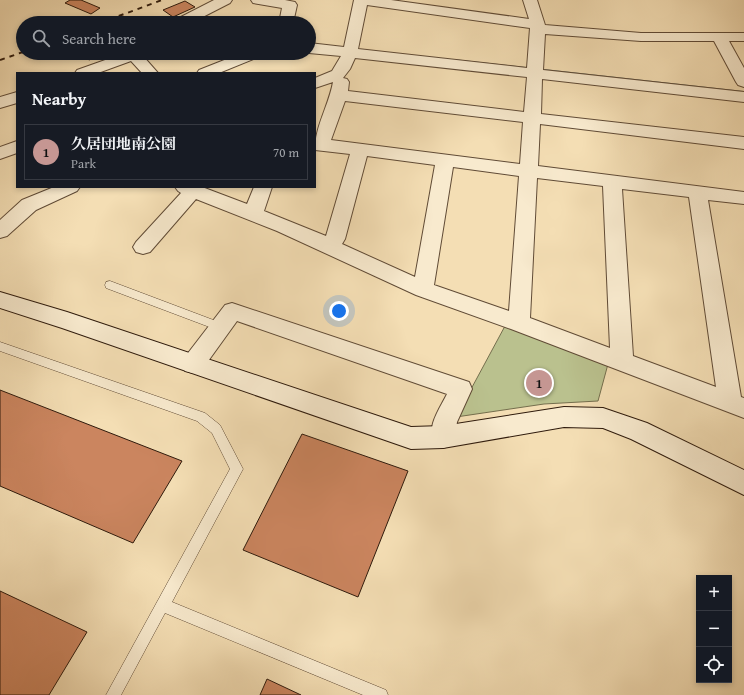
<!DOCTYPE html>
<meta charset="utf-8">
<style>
body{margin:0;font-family:"Gentium Book Plus","Noto Serif JP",serif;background:#20242c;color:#f1f3f6}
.controls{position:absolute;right:12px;bottom:12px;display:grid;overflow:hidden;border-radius:0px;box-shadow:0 2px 6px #0003}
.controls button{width:36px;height:36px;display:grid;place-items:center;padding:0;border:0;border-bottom:1px solid #363941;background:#171b24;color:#f1f3f6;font:20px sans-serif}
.you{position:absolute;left:339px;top:311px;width:14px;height:14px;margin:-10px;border:3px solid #fff;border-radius:50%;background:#1a73e8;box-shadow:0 0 0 6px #1a73e833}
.badge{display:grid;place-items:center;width:26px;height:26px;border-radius:50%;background:#c59692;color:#111;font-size:13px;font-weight:700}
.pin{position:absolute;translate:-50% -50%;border:2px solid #fff;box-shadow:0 1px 4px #0006}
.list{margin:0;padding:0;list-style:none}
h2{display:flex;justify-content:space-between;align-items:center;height:52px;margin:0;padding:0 16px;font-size:17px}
h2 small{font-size:13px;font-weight:400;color:#9ea1a6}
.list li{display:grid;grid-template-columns:26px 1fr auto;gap:12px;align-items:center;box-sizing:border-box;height:56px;margin:0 8px 8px;padding:0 8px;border:1px solid #363941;border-radius:0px}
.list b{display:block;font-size:15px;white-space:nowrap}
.list p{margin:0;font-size:13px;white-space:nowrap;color:#9ea1a6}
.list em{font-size:13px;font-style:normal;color:#9ea1a6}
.icon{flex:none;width:22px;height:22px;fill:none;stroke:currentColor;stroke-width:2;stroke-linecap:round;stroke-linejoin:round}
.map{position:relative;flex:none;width:744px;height:695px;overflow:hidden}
.search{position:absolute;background:#171b24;box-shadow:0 2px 6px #0003;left:16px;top:16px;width:300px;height:44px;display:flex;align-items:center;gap:10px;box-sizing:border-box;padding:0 14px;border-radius:22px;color:#9ea1a6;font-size:15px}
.panel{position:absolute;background:#171b24;box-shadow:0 2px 6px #0003;left:16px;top:72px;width:300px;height:116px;border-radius:0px}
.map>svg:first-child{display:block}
.green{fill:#bac18e;stroke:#746e4d}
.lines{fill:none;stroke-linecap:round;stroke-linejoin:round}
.stream{fill:#717b71;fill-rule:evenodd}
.building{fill:#cb855f;stroke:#2e1a0c}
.lane-casing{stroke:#604b36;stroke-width:1}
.street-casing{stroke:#604b36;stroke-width:2}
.secondary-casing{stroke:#2e1a0c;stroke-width:2}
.lane{fill:#f8eace;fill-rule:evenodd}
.street{fill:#f8eace;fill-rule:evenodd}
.secondary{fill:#f8eace;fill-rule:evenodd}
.rail{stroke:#2e1a0c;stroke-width:2;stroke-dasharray:5 5;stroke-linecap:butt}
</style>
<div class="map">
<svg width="744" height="695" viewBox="0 0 744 695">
<rect width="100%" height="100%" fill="#f4deb4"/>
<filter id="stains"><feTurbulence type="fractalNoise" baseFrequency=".005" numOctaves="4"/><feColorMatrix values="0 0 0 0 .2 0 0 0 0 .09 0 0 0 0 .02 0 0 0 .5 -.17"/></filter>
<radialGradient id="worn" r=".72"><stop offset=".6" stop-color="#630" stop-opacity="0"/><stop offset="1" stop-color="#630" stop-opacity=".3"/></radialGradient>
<path class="green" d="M505,326L608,364L598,401L544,404L456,417Z"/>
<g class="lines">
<path class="stream" d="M114,22H117L119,23H113Z
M453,59L744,91V93L454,61L452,60Z"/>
</g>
<path class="building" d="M70,0H81L100,8L91,14L65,3Z
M185,1L195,7L173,17L163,10Z
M81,53H105L89,60Z
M0,390L182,461L133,543L0,486Z
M302,434L408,471L358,597L243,550Z
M0,591L87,632L49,695H0Z
M267,679L301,695H260Z"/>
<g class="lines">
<defs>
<path id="lane" d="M110,281L224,324L225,327L224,330L220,331L106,288L105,285L106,282Z
M0,342L205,413L220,425L243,469L172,602L386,690L388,695H363L165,613L121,695H106L230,469L212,433L197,421L0,351Z"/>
<path id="street" d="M214,0H232L230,3L191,23H173L175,20Z
M251,0H285L295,2L297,5L293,23H279L282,8L253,3Z
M354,0H391L529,19L523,0H537L545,25L641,33H744V41H729L744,68V87L738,85L736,82L714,41H641L545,34L543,70L744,92V102L542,79L541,114L744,137V149L540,124L538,166L744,192V204L708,200L741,397L744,398V418L511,329L416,295L277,231L196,199L150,252L143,254L136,252L133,247L136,242L181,193L178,191L175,187H202L247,204L254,187H272L264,211L326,236L350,154L315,150C315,126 329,105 333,82L315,88V78L332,71L341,56L309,53V43L344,47ZM367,5L530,28L527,68L358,49ZM355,58L527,77L524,112L348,91L349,82L347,79L343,78L350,69ZM345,101L523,122L520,164L331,140ZM367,156L435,165L415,277L342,244L345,239ZM453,167L519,176L509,311L434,285ZM537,178L603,186L610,348L530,318ZM622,189L689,197L716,387L633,356Z
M125,53H145L143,56L158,73H142L131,61L98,73H75L77,70Z
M242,53H264L261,56L219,73H197L199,70Z
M17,92V103L0,108V97Z
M17,141V153L0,159V147Z
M54,187H80L77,191L36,210L7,236L0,238V220L22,200Z
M232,303L469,382L472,389L457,422L455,437L452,445L443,448L434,445C426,427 439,410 447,394L237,321L201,371L193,373L185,371L182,364L185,357L225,305Z"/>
<path id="secondary" d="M0,292L67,312L411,427L443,426L564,407L603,408L647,423L744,470V495L631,439L603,428L564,427L443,448L411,449L62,328L0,308Z"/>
</defs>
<use href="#lane" class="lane-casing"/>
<use href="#street" class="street-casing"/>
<use href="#secondary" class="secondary-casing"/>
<use href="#lane" class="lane"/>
<use href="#street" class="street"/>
<use href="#secondary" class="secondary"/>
<path class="rail" d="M89,23L104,17
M100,23L162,0
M0,60L23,52"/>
</g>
<rect width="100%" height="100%" filter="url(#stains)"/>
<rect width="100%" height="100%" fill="url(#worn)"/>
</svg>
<div class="controls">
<button>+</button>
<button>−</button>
<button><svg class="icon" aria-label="locate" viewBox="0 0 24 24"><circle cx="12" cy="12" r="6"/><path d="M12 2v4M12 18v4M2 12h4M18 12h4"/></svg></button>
</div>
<div class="you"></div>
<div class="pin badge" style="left:539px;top:383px">1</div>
<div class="search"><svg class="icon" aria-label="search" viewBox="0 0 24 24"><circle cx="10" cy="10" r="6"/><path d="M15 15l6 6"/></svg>Search here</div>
<section class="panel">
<h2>Nearby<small></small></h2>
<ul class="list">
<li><span class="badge">1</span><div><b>久居団地南公園</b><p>Park</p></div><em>70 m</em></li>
</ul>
</section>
</div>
